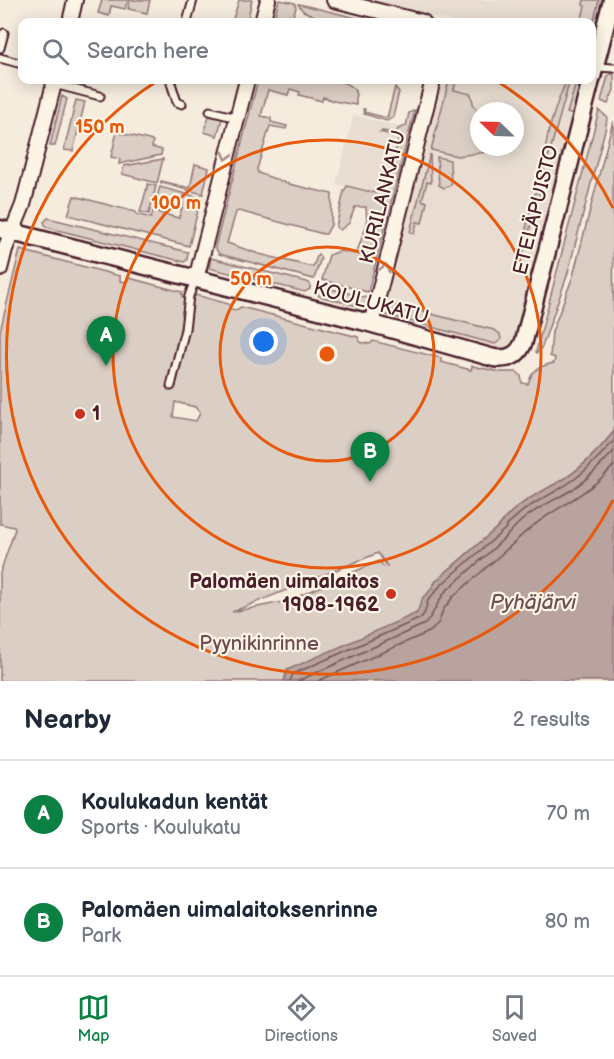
<!DOCTYPE html>
<meta charset="utf-8">
<style>
body{margin:0;font-family:"Balsamiq Sans",sans-serif;background:#f6f6f7;color:#1f2937}
.compass{position:absolute;left:470px;top:102px;width:54px;height:54px;border-radius:50%;background:#fff;box-shadow:0 3px 15px #0003;rotate:293deg}
.you{position:absolute;left:264px;top:342px;width:21px;height:21px;margin:-15px;border:4px solid #fff;border-radius:50%;background:#1a73e8;box-shadow:0 0 0 9px #1a73e833}
.badge{display:grid;place-items:center;width:39px;height:39px;border-radius:50%;background:#0b8043;color:#fff;font-size:20px;font-weight:700}
.pin{position:absolute;translate:-50% -50px;filter:drop-shadow(0 2px 3px #0008)}
.pin::after{content:'';position:absolute;top:32px;width:21px;height:18px;background:inherit;clip-path:polygon(0 0,100% 0,50% 100%)}
.list{margin:0;padding:0;list-style:none}
h2{display:flex;justify-content:space-between;align-items:center;height:78px;margin:0;padding:0 24px;font-size:26px}
h2 small{font-size:20px;font-weight:400;color:#747a83}
.list li{display:grid;grid-template-columns:39px 1fr auto;gap:18px;align-items:center;box-sizing:border-box;height:108px;padding:0 24px;border-top:2px solid #e0e1e3}
.list b{display:block;font-size:22px;white-space:nowrap}
.list p{margin:0;font-size:20px;white-space:nowrap;color:#747a83}
.list em{font-size:20px;font-style:normal;color:#747a83}
.icon{flex:none;width:33px;height:33px;fill:none;stroke:currentColor;stroke-width:2;stroke-linecap:round;stroke-linejoin:round}
.map{position:relative;flex:none;width:614px;height:681px;overflow:hidden}
.search{position:absolute;background:#fff;box-shadow:0 3px 15px #0003;left:18px;right:18px;top:18px;height:66px;display:flex;align-items:center;gap:15px;box-sizing:border-box;padding:0 21px;border-radius:12px;color:#747a83;font-size:22px}
.sheet{height:294px;background:#fff}
nav{display:flex;justify-content:space-around;align-items:center;box-sizing:border-box;height:84px;border-top:2px solid #e0e1e3;background:#fff;font-size:16px;color:#747a83}
nav a{display:grid;justify-items:center;gap:3px}
nav .on{color:#0b8043}
.map>svg:first-child{display:block}
.built{fill:#e8ddd0;fill-rule:evenodd}
.green{fill:#dbcec4;stroke:#927678;stroke-width:1.5;fill-rule:evenodd}
.water{fill:#b8a39e;stroke:#8c6e70;stroke-width:1.5}
.lines{fill:none;stroke-linecap:round;stroke-linejoin:round}
.shore{stroke:#765459;stroke-width:1.5}
.service-casing{stroke:#4a1f2b;stroke-width:11}
.minor-casing{stroke:#4a1f2b;stroke-width:18}
.tertiary-casing{stroke:#4a1f2b;stroke-width:21}
.service{stroke:#fcf5e5;stroke-width:7}
.minor{stroke:#fcf5e5;stroke-width:14}
.tertiary{stroke:#fcf5e5;stroke-width:16}
.oneway{stroke:#a38a88}
.ring{fill:none;stroke:#e8590c;stroke-width:3}
.poi-dot{fill:#c8321e;stroke:#fcf5e5;stroke-width:2}
.labels{text-anchor:middle;dominant-baseline:central;stroke-width:4.5;stroke-linejoin:round;paint-order:stroke}
.street-label{font-size:20px;fill:#4a1f2b;stroke:#fcf5e5}
.poi-label{font-size:20px;font-weight:bold;fill:#4a1f2b;stroke:#fcf5e5;text-anchor:start}
.park-label{font-size:20px;fill:#6e4b51;stroke:#fcf5e5}
.water-label{font-size:21px;font-style:italic;fill:#704d53;stroke:#fcf5e5}
.centre{fill:#e8590c;stroke:#fcf5e5;stroke-width:3}
.ring-label{font-size:18px;text-anchor:middle;font-weight:bold;fill:#e8590c;stroke:#fcf5e5;stroke-width:4.5;stroke-linejoin:round;paint-order:stroke}
</style>
<div class="map">
<svg width="614" height="681" viewBox="0 0 614 681">
<rect width="100%" height="100%" fill="#f5ecde"/>
<filter id="ink" filterUnits="userSpaceOnUse"><feTurbulence type="fractalNoise" baseFrequency=".0167" numOctaves="2"/><feDisplacementMap in="SourceGraphic" scale="12" xChannelSelector="R" yChannelSelector="G"/><feConvolveMatrix kernelMatrix="1 2 1 2 8 2 1 2 1" color-interpolation-filters="sRGB"/></filter>
<g filter="url(#ink)">
<path class="built" d="M365,0H604L592,50V22H454Z
M438,80H583L517,336L513,345L506,350L496,351L384,321L386,315L381,312ZM479,111H515V147H479Z
M354,115L416,131L398,200L336,184Z"/>
<path class="green" d="M102,0H128L125,9L111,6L109,16L98,13Z
M130,0H150L147,13L128,9Z
M239,0H252L247,22H232Z
M279,0L295,3L296,8L293,16L287,15L285,22H273Z
M584,0H599L592,28V22H581L585,6L583,5Z
M298,4H299L373,22H344L333,20L332,22H318L317,17L303,11Z
M610,74H614V90L608,104L601,101L608,76Z
M258,80C277,79 341,75 352,87C357,91 356,99 356,105L334,101L323,97L322,101L299,95L300,92L290,89L288,95L268,90L261,116L271,118V122L287,126L286,129L270,126L257,169L258,173L289,184L332,194L331,225L326,234H323L239,211L236,212L227,243L259,254L313,267L318,254L321,258L314,279L219,254L215,247Z
M449,80H456L454,90L471,94L474,107L479,111L477,132L479,133V147H492L496,151L457,156L431,150Z
M567,80H570L548,158L546,157C543,140 559,96 567,80Z
M577,80H583L574,115L567,113Z
M395,87L399,92L393,117L387,121L364,114L363,109H365L364,112L387,118Z
M62,96L67,99L55,146H50Z
M76,100L85,102L73,151L64,150Z
M415,110L368,292L322,280L329,255L340,251L356,254L367,224L366,207H355L349,223L340,230L336,227L344,191L347,186L375,193L378,187L386,189L399,137L380,132L382,131L396,133L398,129L406,126L409,113Z
M599,110L607,117L606,126L567,276L542,347L537,353L536,352Z
M209,116L222,119L217,136L204,132Z
M613,121L614,431C600,449 583,467 564,479C542,492 514,504 500,525L436,581L417,613L297,681H0V573L15,529L14,527L0,524V331L20,250L120,276V281L127,282L129,278L182,292V297L193,299L196,295L229,304L230,309L236,310L241,307L358,337L360,342L370,344L373,341L441,358V362L471,370L472,366L500,372H517L521,376L522,383L528,384C532,369 540,366 554,363L555,358L550,356L552,332L573,276ZM175,402L195,407L200,413L196,421L173,417ZM378,553L387,566L384,567L379,561L288,601L232,612Z
M117,132L153,141L152,147L162,150L161,155L119,164L120,159L111,157Z
M430,154L431,183L427,182L422,200L427,202L422,223L417,222L414,234L410,232Z
M437,157L450,160L451,185L444,188L439,185Z
M163,159L157,183L122,174L124,166Z
M195,164L209,168L203,194L161,183V181L190,188Z
M542,168L545,171L519,270L517,272L520,251Z
M148,184L156,186L149,214L140,212Z
M160,187L201,198L189,246L68,215L74,196L136,212V214L151,218L156,201L162,202L159,213L179,218L183,204L157,197Z
M48,218L188,252L187,260L184,262L46,227L44,222Z
M211,258L307,282L310,284V289L305,292L209,268Z
M319,286L372,299L369,307L365,308L319,296L317,293Z
M392,304L494,330L500,334L501,340L495,344L387,315Z"/>
<path class="water" d="M614,431V681H284L287,670L417,613L423,597L428,593L436,581L500,525C514,504 542,492 564,479C583,467 600,449 614,431Z"/>
<g class="lines">
<path class="shore" d="M290,681L293,674L421,618L425,612L428,600L441,585L504,530C523,503 557,495 581,474C593,464 603,452 614,441
M298,681L425,624C435,614 437,600 447,590C470,569 495,549 515,527C531,510 554,501 573,489C589,478 601,465 614,451
M318,681L431,631L439,622L443,610L453,597L515,542C544,511 587,498 614,465"/>
<defs>
<path id="service" d="M187,22L193,0
M0,48L4,33
M0,58L22,64
M596,67L614,68
M172,80L171,83L177,102L182,104
M54,84L100,96
M210,111L237,118
M171,386L185,329L189,296L195,280"/>
<path id="minor" d="M334,0L423,22
M70,22L75,0
M262,22L268,0
M0,269L5,249L23,205L55,80
M196,279L247,80
M371,324L433,80"/>
<path id="tertiary" d="M592,77L612,0
M0,229L362,321L494,358C509,360 519,355 524,341L591,80"/>
</defs>
<use href="#service" class="service-casing"/>
<use href="#minor" class="minor-casing"/>
<use href="#tertiary" class="tertiary-casing"/>
<use href="#service" class="service"/>
<use href="#minor" class="minor"/>
<use href="#tertiary" class="tertiary"/>
</g>
<defs><path id="oneway-chevron" d="M-2-3.5L2.5 0L-2 3.5" fill="none" stroke-width="1.6" stroke-linecap="round" stroke-linejoin="round" transform="scale(1.5)"/></defs>
<g class="oneway">
<use href="#oneway-chevron" transform="translate(227 156) rotate(105)"/>
<use href="#oneway-chevron" transform="translate(385 268) rotate(-76)"/>
</g>
</g>
<g class="ring">
<circle cx="327" cy="354" r="107"/>
<circle cx="327" cy="354" r="214"/>
<path d="M613 500A321 321 0 1 1 159 80M495 80A321 321 0 0 1 613 208"/>
</g>
<g class="poi-dot">
<circle cx="80" cy="414" r="6"/>
<circle cx="391" cy="594" r="6"/>
</g>
<g class="labels">
<g class="street-label">
<text transform="translate(383 197) rotate(-76)">KURILANKATU</text>
<text transform="translate(536 210) rotate(-76)">ETELÄPUISTO</text>
<text transform="translate(371 303) rotate(15)">KOULUKATU</text>
</g>
<g class="poi-label">
<text x="92" y="414">1</text>
<text x="379" y="582" text-anchor="end">Palomäen uimalaitos<tspan x="379" dy="23">1908-1962</tspan></text>
</g>
<g class="park-label">
<text x="259" y="644">Pyynikinrinne</text>
</g>
<g class="water-label">
<text x="533" y="602">Pyhäjärvi</text>
</g>
</g>
<circle cx="327" cy="354" r="9" class="centre"/>
<g class="ring-label">
<text x="100" y="133">150 m</text>
<text x="176" y="209">100 m</text>
<text x="251" y="285">50 m</text>
</g>
</svg>
<svg class="compass" viewBox="-18 -18 36 36"><path d="M0-13l5 13h-10z" fill="#e53935"/><path d="M0 13l5-13h-10z" fill="#747a83"/></svg>
<div class="you"></div>
<div class="pin badge" style="left:106px;top:366px">A</div>
<div class="pin badge" style="left:370px;top:482px">B</div>
<div class="search"><svg class="icon" aria-label="search" viewBox="0 0 24 24"><circle cx="10" cy="10" r="6"/><path d="M15 15l6 6"/></svg>Search here</div>
</div>
<section class="sheet">
<h2>Nearby<small>2 results</small></h2>
<ul class="list">
<li><span class="badge">A</span><div><b>Koulukadun kentät</b><p>Sports · Koulukatu</p></div><em>70 m</em></li>
<li><span class="badge">B</span><div><b>Palomäen uimalaitoksenrinne</b><p>Park</p></div><em>80 m</em></li>
</ul>
</section>
<nav>
<a class="on"><svg class="icon" aria-label="map" viewBox="0 0 24 24"><path d="M3 6l6-2 6 2 6-2v14l-6 2-6-2-6 2zM9 4v14M15 6v14"/></svg>Map</a>
<a><svg class="icon" aria-label="directions" viewBox="0 0 24 24"><path d="M12 3l9 9-9 9-9-9zM9 14v-3h6M13 9l2 2-2 2"/></svg>Directions</a>
<a><svg class="icon" aria-label="saved" viewBox="0 0 24 24"><path d="M7 4h10v16l-5-4-5 4z"/></svg>Saved</a>
</nav>
